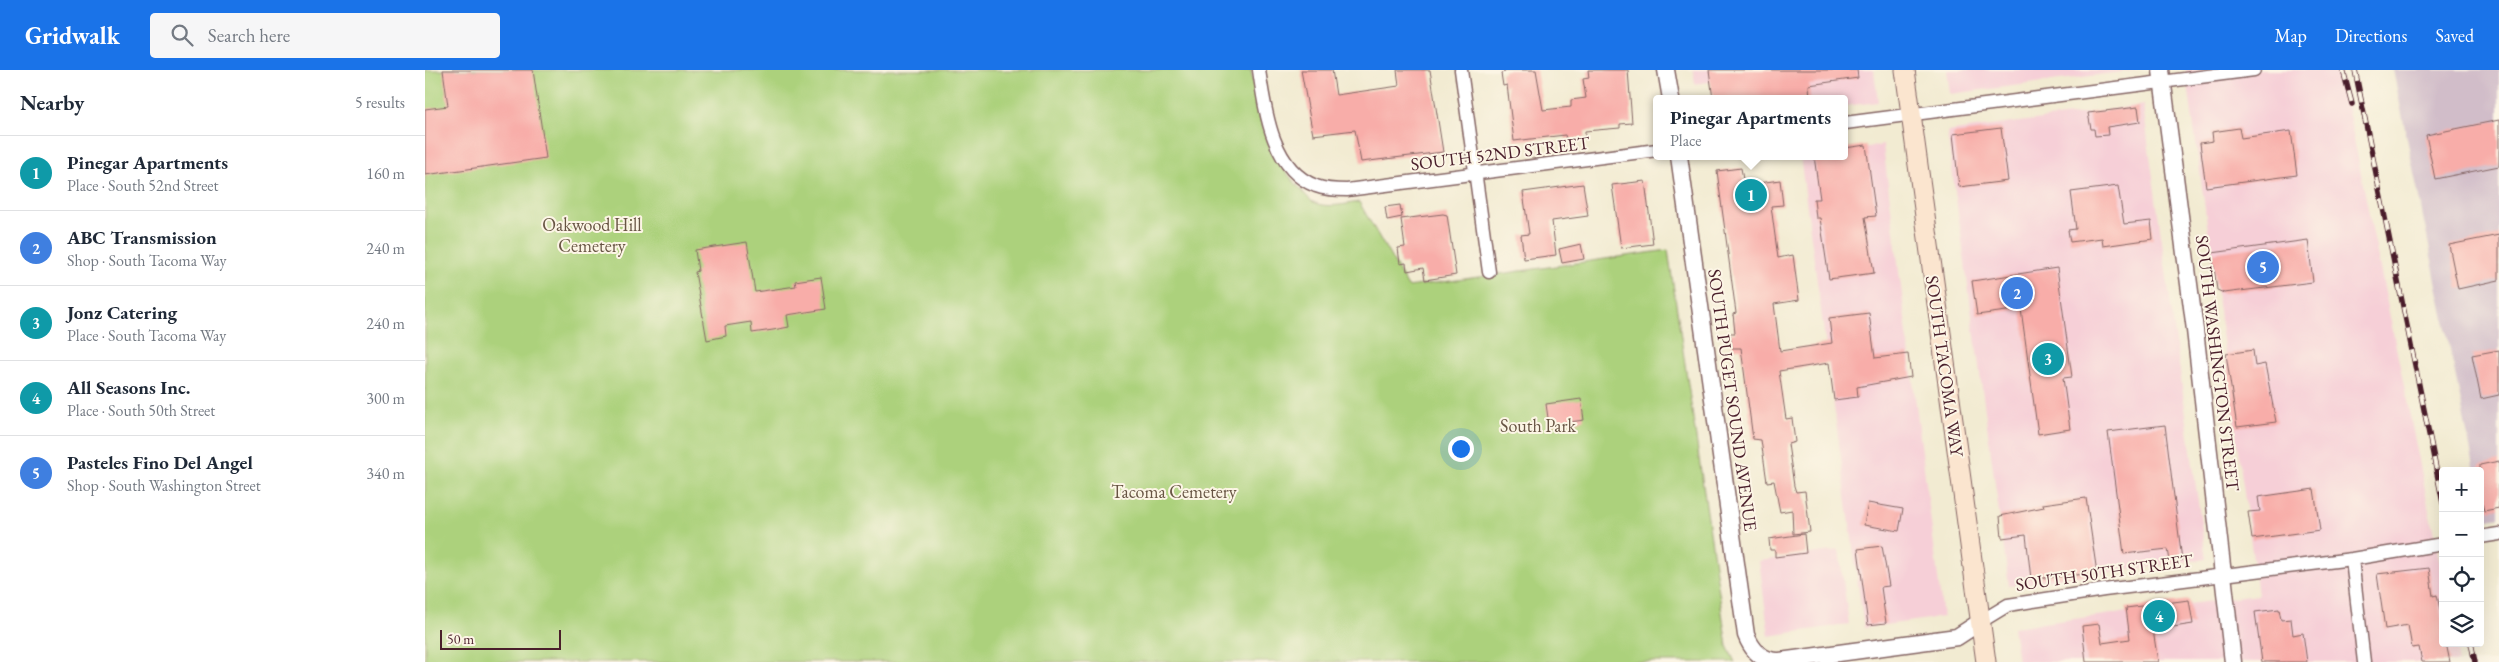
<!DOCTYPE html>
<meta charset="utf-8">
<style>
body{margin:0;font-family:"EB Garamond",serif;background:#f6f6f7;color:#1f2937}
.controls{position:absolute;right:15px;bottom:15px;display:grid;overflow:hidden;border-radius:5px;box-shadow:0 5px 20px #0002}
.controls button{width:45px;height:45px;display:grid;place-items:center;padding:0;border:0;border-bottom:1px solid #e0e1e3;background:#fff;color:#1f2937;font:25px sans-serif}
.scale{position:absolute;left:15px;bottom:12px;width:121px;box-sizing:border-box;padding-left:5px;border:2px solid #4a1f2b;border-top:0;font-size:14px;line-height:18px;white-space:nowrap;color:#4a1f2b;-webkit-text-stroke:4px #fcf5e5;paint-order:stroke}
.you{position:absolute;left:1035px;top:378px;width:18px;height:18px;margin:-12px;border:4px solid #fff;border-radius:50%;background:#1a73e8;box-shadow:0 0 0 8px #1a73e833}
.badge{display:grid;place-items:center;width:32px;height:32px;border-radius:50%;background:#1a73e8;color:#fff;font-size:16px;font-weight:700}
.pin{position:absolute;translate:-50% -50%;border:2px solid #fff;box-shadow:0 1px 5px #0006}
.popup{position:absolute;left:1228px;top:25px;width:195px;height:65px;box-sizing:border-box;display:grid;place-content:center;border-radius:5px;background:#fff;filter:drop-shadow(0 1px 4px #0005);font-size:16px;white-space:nowrap;color:#747a83}
.popup b{font-size:19px;color:#1f2937}
.popup::after{content:'';position:absolute;left:50%;top:100%;margin-left:-10px;border:10px solid transparent;border-top-color:#fff}
.list{margin:0;padding:0;list-style:none}
h2{display:flex;justify-content:space-between;align-items:center;height:65px;margin:0;padding:0 20px;font-size:21px}
h2 small{font-size:16px;font-weight:400;color:#747a83}
.list li{display:grid;grid-template-columns:32px 1fr auto;gap:15px;align-items:center;box-sizing:border-box;height:75px;padding:0 20px;border-top:1px solid #e0e1e3}
.list b{display:block;font-size:19px;white-space:nowrap}
.list p{margin:0;font-size:16px;white-space:nowrap;color:#747a83}
.list em{font-size:16px;font-style:normal;color:#747a83}
.icon{flex:none;width:28px;height:28px;fill:none;stroke:currentColor;stroke-width:2;stroke-linecap:round;stroke-linejoin:round}
.map{position:relative;flex:none;width:2074px;height:592px;overflow:hidden}
header{display:flex;align-items:center;gap:30px;box-sizing:border-box;height:70px;padding:0 25px;background:#1a73e8;color:#fff}
header strong{font-size:24px}
nav{display:flex;gap:28px;margin-inline-start:auto;font-size:18px}
.search{width:350px;height:45px;background:#f6f6f7;display:flex;align-items:center;gap:12px;box-sizing:border-box;padding:0 18px;border-radius:5px;color:#747a83;font-size:19px}
main{display:flex}
aside{flex:1;background:#fff}
.map>svg:first-child{display:block}
.built{fill:#f6cfd7}
.industrial{fill:#d1bdc9}
.green{fill:#acd17b;stroke:#7b7853}
.building{fill:#f8ada9}
.lines{fill:none;stroke-linecap:round;stroke-linejoin:round}
.minor-casing{stroke:#856665;stroke-width:15}
.tertiary-casing{stroke:#856665;stroke-width:19}
.secondary-casing{stroke:#856665;stroke-width:21}
.minor{stroke:#fff;stroke-width:12}
.tertiary{stroke:#fff;stroke-width:16}
.secondary{stroke:#fbe5cf;stroke-width:19}
.rail-casing{stroke:#4a1f2b;stroke-width:5.5}
.rail{stroke:#fcf5e5;stroke-width:4;stroke-dasharray:11;stroke-linecap:butt}
.labels{text-anchor:middle;dominant-baseline:central;stroke-width:4;stroke-linejoin:round;paint-order:stroke}
.street-label{font-size:18px;fill:#4a1f2b;stroke:#fcf5e5}
.park-label{font-size:18px;fill:#675443;stroke:#fcf5e5}
</style>
<header>
<strong>Gridwalk</strong>
<div class="search"><svg class="icon" aria-label="search" viewBox="0 0 24 24"><circle cx="10" cy="10" r="6"/><path d="M15 15l6 6"/></svg>Search here</div>
<nav><a>Map</a><a>Directions</a><a>Saved</a></nav>
</header>
<main>
<aside>
<h2>Nearby<small>5 results</small></h2>
<ul class="list">
<li><span class="badge" style="background:#0f9aa8">1</span><div><b>Pinegar Apartments</b><p>Place · South 52nd Street</p></div><em>160 m</em></li>
<li><span class="badge" style="background:#3f7fe0">2</span><div><b>ABC Transmission</b><p>Shop · South Tacoma Way</p></div><em>240 m</em></li>
<li><span class="badge" style="background:#0f9aa8">3</span><div><b>Jonz Catering</b><p>Place · South Tacoma Way</p></div><em>240 m</em></li>
<li><span class="badge" style="background:#0f9aa8">4</span><div><b>All Seasons Inc.</b><p>Place · South 50th Street</p></div><em>300 m</em></li>
<li><span class="badge" style="background:#3f7fe0">5</span><div><b>Pasteles Fino Del Angel</b><p>Shop · South Washington Street</p></div><em>340 m</em></li>
</ul>
</aside>
<div class="map">
<svg width="2074" height="592" viewBox="0 0 2074 592">
<rect width="100%" height="100%" fill="#fcf5e5"/>
<filter id="ink" filterUnits="userSpaceOnUse"><feTurbulence type="fractalNoise" baseFrequency=".02" numOctaves="2"/><feDisplacementMap in="SourceGraphic" scale="10" xChannelSelector="R" yChannelSelector="G"/><feConvolveMatrix kernelMatrix="1 2 1 2 8 2 1 2 1" color-interpolation-filters="sRGB"/></filter>
<filter id="wash" filterUnits="userSpaceOnUse"><feTurbulence type="fractalNoise" baseFrequency=".0096" numOctaves="4" result="noise"/><feDisplacementMap in="SourceGraphic" scale="20" xChannelSelector="R" yChannelSelector="G"/><feGaussianBlur stdDeviation="1.12" result="paint"/><feColorMatrix in="noise" values="0 0 0 0 0 0 0 0 0 0 0 0 0 0 0 0 0 1.4 0 .05"/><feComposite in="paint" operator="in"/></filter>
<g filter="url(#wash)">
<rect width="100%" height="100%" fill="#f2ebd2"/>
<path class="built" d="M1268,0H1346L1347,3L1270,14Z
M1363,0H1449L1453,32L1420,36V29H1367Z
M1522,0H1713L1525,24Z
M1761,0H1915L2018,509V573H2031L2034,592H1593L1588,557L1833,525Z
M1718,35L1781,489L1584,516L1522,62Z
M1458,75L1518,547L1439,558L1375,86H1420V80Z
M1414,480L1424,554L1344,566L1334,491Z"/>
<path class="industrial" d="M1968,0H2074V447L2060,450L2055,429V401H2050Z"/>
<path class="green" d="M0,0H826C834,48 838,78 872,115C877,120 882,128 888,132C900,139 921,134 934,132L983,217L1243,180L1302,576L1310,592H0Z"/>
<g id="blocks">
<path class="building" d="M18,0H108L121,88L0,105V39L23,36Z
M876,0H907L911,25L974,16L972,0H1005L1018,82L936,92L930,60L888,65Z
M1079,0H1111L1118,40L1146,37V30L1161,28L1158,9L1164,8L1163,0H1203L1207,53L1195,54V58L1160,61V67L1141,69L1140,65L1089,71L1082,15L1078,16L1076,3L1080,2Z
M1284,0H1432L1433,8L1384,15L1385,29H1288Z
M1713,37L1715,52L1682,57L1683,65L1670,66L1669,59H1666L1663,43Z
M2074,50V96L2010,109L2001,65Z
M1576,58L1583,111L1534,117L1528,64Z
M1814,58L1816,68L1866,61L1872,105L1781,117L1775,73L1788,71L1787,62Z
M1441,75L1451,146L1440,147L1449,203L1404,209L1395,148H1391L1389,129H1395L1389,86H1420V78Z
M1316,98L1319,115L1355,110L1358,135L1346,136L1353,188L1368,185L1374,230L1349,234L1355,281L1407,273L1404,248L1444,243L1450,288L1483,284L1486,307L1432,317L1433,327L1409,330L1404,293L1354,301L1361,349L1367,348L1370,372L1363,374L1369,416L1371,422L1380,421L1385,462L1368,464L1367,440L1355,442L1349,411L1342,412L1336,370L1328,369L1316,278H1307L1305,263H1310L1308,244L1311,243L1292,101Z
M1220,111L1228,174L1196,178L1187,115Z
M1158,114L1163,146L1127,151L1131,185L1099,189L1096,165L1104,164L1098,122Z
M1693,116L1699,154L1726,151L1728,169L1678,176L1677,168L1645,172L1643,160L1651,159L1646,122Z
M975,135L977,147L962,150L960,137Z
M1018,144L1022,145L1031,205L1000,210L998,198L982,201L981,193L975,194L973,178L980,177L976,149Z
M2074,165V210L2033,219L2024,175Z
M1883,170L1888,212L1799,223L1792,220L1787,183Z
M322,172L330,222L371,216L370,211L396,207L401,239L362,245L364,257L348,260L327,263L326,252L300,256L301,266L282,270L270,202L273,201L270,180Z
M1156,174L1159,189L1137,193L1134,179Z
M1632,198L1647,307L1638,308L1645,359L1613,364L1596,239L1552,245L1547,211Z
M1828,280L1830,296L1840,294L1851,352L1812,357L1801,284Z
M2074,280V325L2056,329L2047,285Z
M1156,329L1159,350L1124,355L1121,334Z
M1740,355L1757,490L1745,491L1743,479L1699,484L1683,362Z
M2074,391V438L2059,441L2055,424V395Z
M1889,419L1895,460L1827,469L1823,442L1835,441L1833,427Z
M1661,428L1672,503L1606,509L1601,465L1577,468L1575,446L1619,437L1618,434Z
M1443,433L1478,439L1474,461L1439,455Z
M1379,464L1381,483L1350,487V480H1345L1344,469Z
M1457,476L1464,516L1456,517L1461,553L1443,555L1433,479Z
M2004,498L2008,526L2012,525L2018,554V573H2021L2025,592H1997L1994,577L1987,578L1983,555L1960,559L1952,504Z
M1764,530L1768,554L1728,560L1733,592H1661L1657,556L1674,554L1677,573L1705,569L1701,538Z
M1854,539L1856,550L1866,549L1868,565L1878,563L1882,592H1837L1830,542Z"/>
</g>
</g>
<g filter="url(#ink)">
<use href="#blocks" fill-opacity="0" stroke="#856665" stroke-width="1"/>
<g class="lines">
<defs>
<path id="minor" d="M834,0C840,40 847,100 891,116C901,120 912,120 922,120L1232,80
M1036,0L1064,202
M1420,53L1829,0
M2055,467L2074,464
M1927,489L1939,592
M1555,552L1583,535L1679,520L1927,489L2018,474"/>
<path id="tertiary" d="M1241,0L1246,29
M1736,0L1770,260L1808,592
M1254,86L1321,565C1327,580 1337,592 1355,591L1532,567L1555,552"/>
<path id="secondary" d="M1480,0L1561,592"/>
</defs>
<use href="#minor" class="minor-casing"/>
<use href="#tertiary" class="tertiary-casing"/>
<use href="#secondary" class="secondary-casing"/>
<use href="#minor" class="minor"/>
<use href="#tertiary" class="tertiary"/>
<use href="#secondary" class="secondary"/>
<defs>
<path id="rail" d="M1918,0L1927,34
M1930,0L2018,433
M2046,573L2050,592"/>
</defs>
<use href="#rail" class="rail-casing"/>
<use href="#rail" class="rail"/>
</g>
</g>
<g class="labels">
<g class="street-label">
<text transform="translate(1075 83) rotate(-7)">SOUTH 52ND STREET</text>
<text transform="translate(1793 293) rotate(83)">SOUTH WASHINGTON STREET</text>
<text transform="translate(1520 296) rotate(82)">SOUTH TACOMA WAY</text>
<text transform="translate(1308 330) rotate(82)">SOUTH PUGET SOUND AVENUE</text>
<text transform="translate(1679 502) rotate(-8)">SOUTH 50TH STREET</text>
</g>
<g class="park-label">
<text x="167" y="154">Oakwood Hill<tspan x="167" dy="21">Cemetery</tspan></text>
<text x="1113" y="355">South Park</text>
<text x="749" y="421">Tacoma Cemetery</text>
</g>
</g>
</svg>
<div class="controls">
<button>+</button>
<button>−</button>
<button><svg class="icon" aria-label="locate" viewBox="0 0 24 24"><circle cx="12" cy="12" r="6"/><path d="M12 2v4M12 18v4M2 12h4M18 12h4"/></svg></button>
<button><svg class="icon" aria-label="layers" viewBox="0 0 24 24"><path d="M12 4l9 5-9 5-9-5zM3 14l9 5 9-5"/></svg></button>
</div>
<div class="scale">50 m</div>
<div class="you"></div>
<div class="pin badge" style="left:1326px;top:125px;background:#0f9aa8">1</div>
<div class="popup"><b>Pinegar Apartments</b>Place</div>
<div class="pin badge" style="left:1592px;top:223px;background:#3f7fe0">2</div>
<div class="pin badge" style="left:1623px;top:289px;background:#0f9aa8">3</div>
<div class="pin badge" style="left:1734px;top:546px;background:#0f9aa8">4</div>
<div class="pin badge" style="left:1838px;top:197px;background:#3f7fe0">5</div>
</div>
</main>
